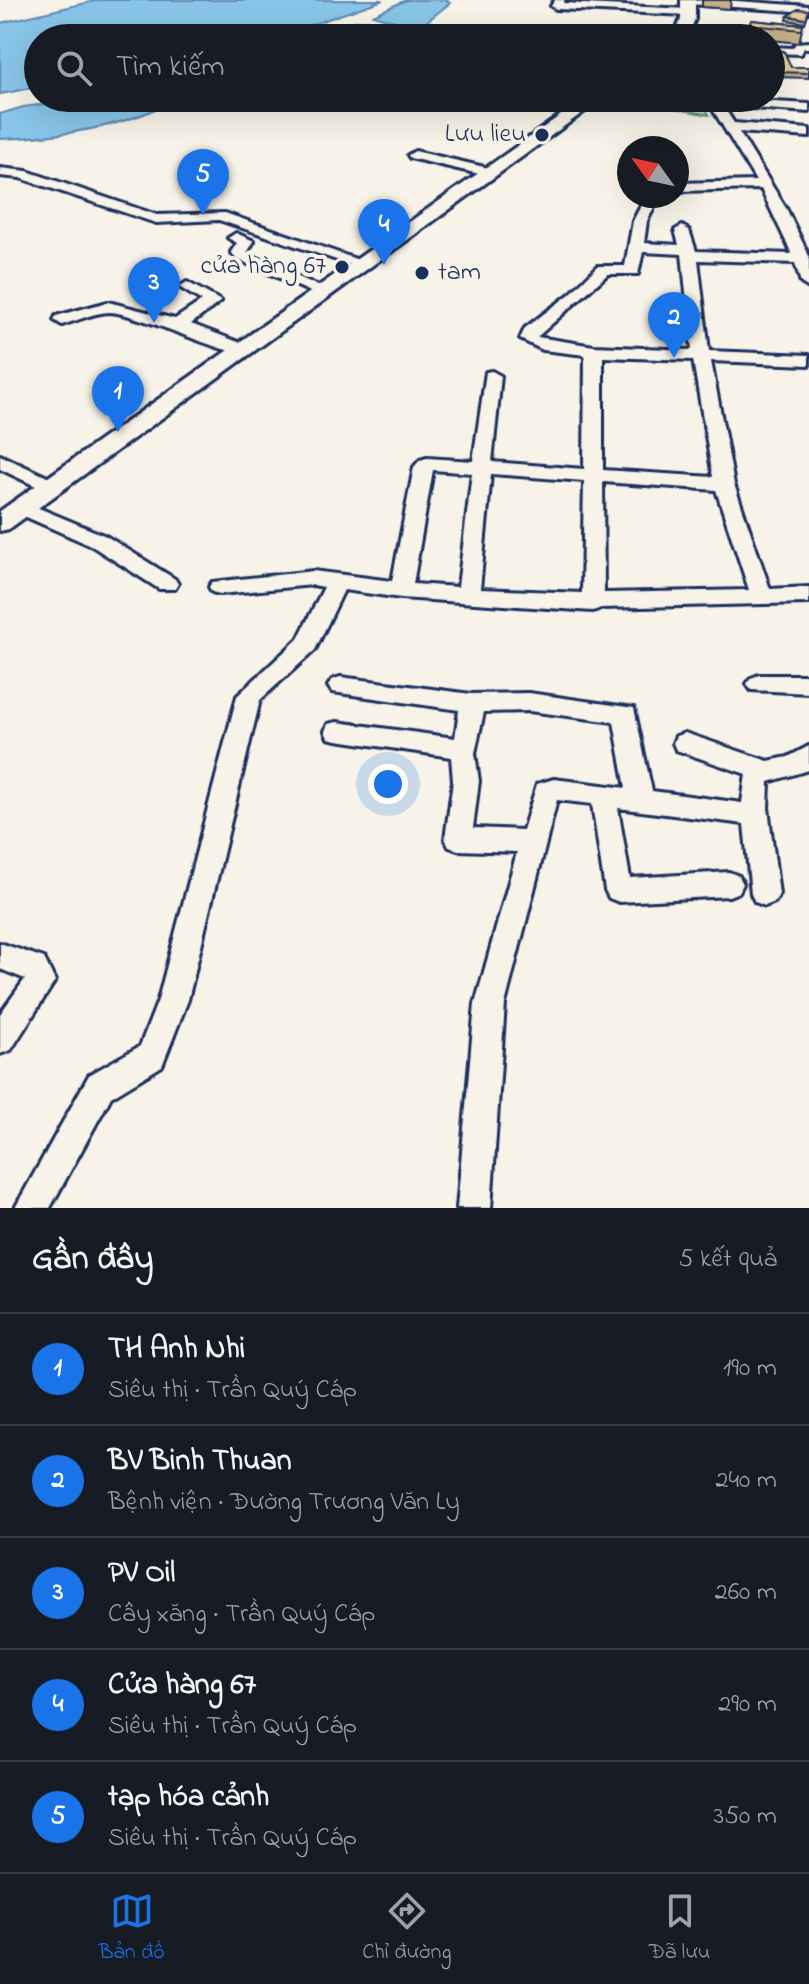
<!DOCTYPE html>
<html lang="vi">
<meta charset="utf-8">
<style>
body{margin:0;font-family:"Indie Flower",sans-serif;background:#242831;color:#f1f3f6}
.compass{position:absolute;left:617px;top:136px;width:72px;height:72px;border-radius:50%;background:#171b24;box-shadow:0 8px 32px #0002;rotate:303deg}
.you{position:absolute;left:388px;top:784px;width:28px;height:28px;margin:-20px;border:6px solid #fff;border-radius:50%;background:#1a73e8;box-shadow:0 0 0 12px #1a73e833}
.badge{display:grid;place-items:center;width:52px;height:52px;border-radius:50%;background:#1a73e8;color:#fff;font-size:26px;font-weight:700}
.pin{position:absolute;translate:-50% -66px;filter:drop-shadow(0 2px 4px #0008)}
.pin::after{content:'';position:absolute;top:42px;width:28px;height:24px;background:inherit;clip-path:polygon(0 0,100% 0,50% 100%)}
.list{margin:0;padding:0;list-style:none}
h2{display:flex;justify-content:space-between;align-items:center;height:104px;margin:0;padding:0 32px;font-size:34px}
h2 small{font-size:26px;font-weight:400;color:#9ea1a6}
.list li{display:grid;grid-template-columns:52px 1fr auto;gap:24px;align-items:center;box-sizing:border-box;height:112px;padding:0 32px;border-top:2px solid #363941}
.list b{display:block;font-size:30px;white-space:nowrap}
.list p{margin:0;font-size:26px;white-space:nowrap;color:#9ea1a6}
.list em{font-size:26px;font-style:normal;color:#9ea1a6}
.icon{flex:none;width:44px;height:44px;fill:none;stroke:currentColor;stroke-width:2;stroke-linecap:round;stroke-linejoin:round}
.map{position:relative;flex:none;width:809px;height:1208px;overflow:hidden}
.search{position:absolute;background:#171b24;box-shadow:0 8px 32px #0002;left:24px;right:24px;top:24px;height:88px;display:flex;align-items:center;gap:20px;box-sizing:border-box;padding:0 28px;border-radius:44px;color:#9ea1a6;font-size:30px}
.sheet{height:664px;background:#171b24}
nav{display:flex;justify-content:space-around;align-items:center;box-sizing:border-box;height:112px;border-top:2px solid #363941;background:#171b24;font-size:22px;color:#9ea1a6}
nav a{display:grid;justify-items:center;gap:4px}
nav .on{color:#1a73e8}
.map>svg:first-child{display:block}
.green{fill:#a3e1a9;stroke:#5f8884;stroke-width:2}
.water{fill:#88c5e8;stroke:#5c89b1;stroke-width:2}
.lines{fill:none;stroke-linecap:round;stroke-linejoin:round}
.minor-casing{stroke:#1b2f5e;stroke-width:6}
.major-casing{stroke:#1b2f5e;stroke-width:6}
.minor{fill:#f7f3e8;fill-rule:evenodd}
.major{fill:#f7f3e8;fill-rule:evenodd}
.wall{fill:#c4ae84;stroke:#1b2f5e;stroke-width:2}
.building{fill:#e4ca99;stroke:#1b2f5e;stroke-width:2}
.poi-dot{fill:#1b2f5e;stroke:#f7f3e8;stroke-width:3}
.labels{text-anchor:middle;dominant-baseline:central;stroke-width:8;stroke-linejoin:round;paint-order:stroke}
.far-poi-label{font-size:26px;fill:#1b2f5e;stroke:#f7f3e8;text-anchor:end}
</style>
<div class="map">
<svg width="809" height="1208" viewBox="0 0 809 1208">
<rect width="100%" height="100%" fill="#f7f3e8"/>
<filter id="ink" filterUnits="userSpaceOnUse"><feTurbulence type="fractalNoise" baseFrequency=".0125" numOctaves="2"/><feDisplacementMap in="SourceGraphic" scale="16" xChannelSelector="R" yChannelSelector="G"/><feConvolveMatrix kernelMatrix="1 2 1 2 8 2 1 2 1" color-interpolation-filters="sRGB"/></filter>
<g filter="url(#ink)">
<path class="green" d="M620,98H701L709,115Z"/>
<path class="water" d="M99,0H383L273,38H38V87L0,94V23Z
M406,0H447L450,3L419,28L373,15Z
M368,20L402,35L396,38H299L354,21Z
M94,98H146L160,107C112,130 52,137 0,139V114L23,107Z"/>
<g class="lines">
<defs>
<path id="minor" d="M555,0H565L563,3L688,9L693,12L688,15L556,9L551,6Z
M721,0L809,6V12L688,4L683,1Z
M809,42V48H804L801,54L771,53V47L793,48L796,43Z
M498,98L576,107L582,111L576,115L503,104L499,103Z
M706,98L809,104V112L723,106L734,123L809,129V137L739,132L787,210L809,256V288L801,283L795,263L698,260L709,351L809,355V365L711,361L734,484L770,589L809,587V603L601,608L593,611L401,598L344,590L315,650L260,700L188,1000L162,1066L111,1097L50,1208H15L89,1075L140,1046L158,1000L237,696L298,639L324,587L313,585L220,594L212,592L209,587L212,582L313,571L392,581L414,467L420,460L427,458L473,461L486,372L492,371L501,376L492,462L584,469L585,355L543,350L520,339L525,328L570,294L598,266H625L633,221L646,196H660L647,221L644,243L679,245L675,230L682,226L689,230L696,251L792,254L761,189L677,191V183L756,181ZM643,252L682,254L692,350L594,346L537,337L608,274H638ZM603,357L693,360L713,477L603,470ZM433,470L472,473L458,587L413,584ZM491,474L584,481L582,593L480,589ZM603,482L716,490L749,590L604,593Z
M415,151L493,169L495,172L488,176L410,158L408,155Z
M0,168L27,171L157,215L225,213L367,263L359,268L354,266L219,220L156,223L20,178L0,176Z
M236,233L254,241L247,253L329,291L327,294H315L237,259L231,252L237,243L228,238Z
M187,282L221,301L191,324L246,345L249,349L246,353C229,357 141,314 110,312C95,312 76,321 62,325L54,320L56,316L108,302L175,319L202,301L179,287Z
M0,455L58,482L61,486L58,490H44L0,469Z
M22,501L106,536L175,579L178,584L175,589H159L92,546L15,512L12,507Z
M759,675H809V693L751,690L747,684L751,678Z
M340,677L471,694L529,693L634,708L652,791L742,803L746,774L676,750L673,743L676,736L685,733L768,761L788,757L809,746V770L769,782L768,808L779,894L775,902L765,906L755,902L751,894L744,824L618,808L630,878L729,872L739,876L743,884L739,892L729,896L619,902L609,898L605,890L592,804L557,800L505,1004L491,1208H457L475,1004L517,852L458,850L449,847L445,839L453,781L451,757L337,740L328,738L325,731L328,724L337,722L455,738L459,710L332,692L328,686L332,680ZM529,711L614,722L626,788L554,779L537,784L523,830L473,828L479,781L475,753L484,712Z
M0,943L44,958L55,981L11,1050L0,1054V1014L25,979L0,969Z"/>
<path id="major" d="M681,0H695V19L687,38H673L681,19Z
M585,98H603L9,529L0,531V511Z"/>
</defs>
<use href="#minor" class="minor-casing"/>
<use href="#major" class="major-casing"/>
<use href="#minor" class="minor"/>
<use href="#major" class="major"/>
</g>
<path class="wall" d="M702,0H731L730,9L702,7Z
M809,10L805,23L787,20L788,16Z
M751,20L803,25L799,43L771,40V38H747Z
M771,50L791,67H809V78L775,77L771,66Z"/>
<path class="building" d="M798,9L809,10L806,19L788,16Z
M751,20L803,25L802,30L750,25Z
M771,50L784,51L791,67H809V73L776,72L771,59Z"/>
</g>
<g class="poi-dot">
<circle cx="542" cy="135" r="8"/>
<circle cx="342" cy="267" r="8"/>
<circle cx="422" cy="273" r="8"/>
</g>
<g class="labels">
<g class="far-poi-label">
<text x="526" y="135">Lưu lieu</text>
<text x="326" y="267">cửa hàng 67</text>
<text x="438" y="273" text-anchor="start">tam</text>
</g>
</g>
</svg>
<svg class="compass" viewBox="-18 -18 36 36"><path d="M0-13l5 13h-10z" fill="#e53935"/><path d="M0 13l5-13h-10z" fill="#9ea1a6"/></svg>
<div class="you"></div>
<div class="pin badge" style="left:118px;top:432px">1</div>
<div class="pin badge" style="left:674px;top:358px">2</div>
<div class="pin badge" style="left:154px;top:323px">3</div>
<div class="pin badge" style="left:384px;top:265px">4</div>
<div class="pin badge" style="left:203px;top:215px">5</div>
<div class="search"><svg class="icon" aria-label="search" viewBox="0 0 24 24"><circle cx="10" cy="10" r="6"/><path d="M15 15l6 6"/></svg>Tìm kiếm</div>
</div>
<section class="sheet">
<h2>Gần đây<small>5 kết quả</small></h2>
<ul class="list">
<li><span class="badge">1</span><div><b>TH Anh Nhi</b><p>Siêu thị · Trần Quý Cáp</p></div><em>190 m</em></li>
<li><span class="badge">2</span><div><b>BV Binh Thuan</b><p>Bệnh viện · Đường Trương Văn Ly</p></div><em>240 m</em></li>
<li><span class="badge">3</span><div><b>PV Oil</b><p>Cây xăng · Trần Quý Cáp</p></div><em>260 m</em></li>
<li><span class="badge">4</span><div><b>Cửa hàng 67</b><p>Siêu thị · Trần Quý Cáp</p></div><em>290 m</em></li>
<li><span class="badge">5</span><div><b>tạp hóa cảnh</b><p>Siêu thị · Trần Quý Cáp</p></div><em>350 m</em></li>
</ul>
</section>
<nav>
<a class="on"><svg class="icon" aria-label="map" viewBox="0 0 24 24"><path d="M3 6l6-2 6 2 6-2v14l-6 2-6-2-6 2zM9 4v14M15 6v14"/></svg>Bản đồ</a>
<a><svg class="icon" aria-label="directions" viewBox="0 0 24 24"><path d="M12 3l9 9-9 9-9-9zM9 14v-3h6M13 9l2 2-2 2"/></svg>Chỉ đường</a>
<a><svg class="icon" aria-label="saved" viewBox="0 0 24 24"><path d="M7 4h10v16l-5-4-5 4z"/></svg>Đã lưu</a>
</nav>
